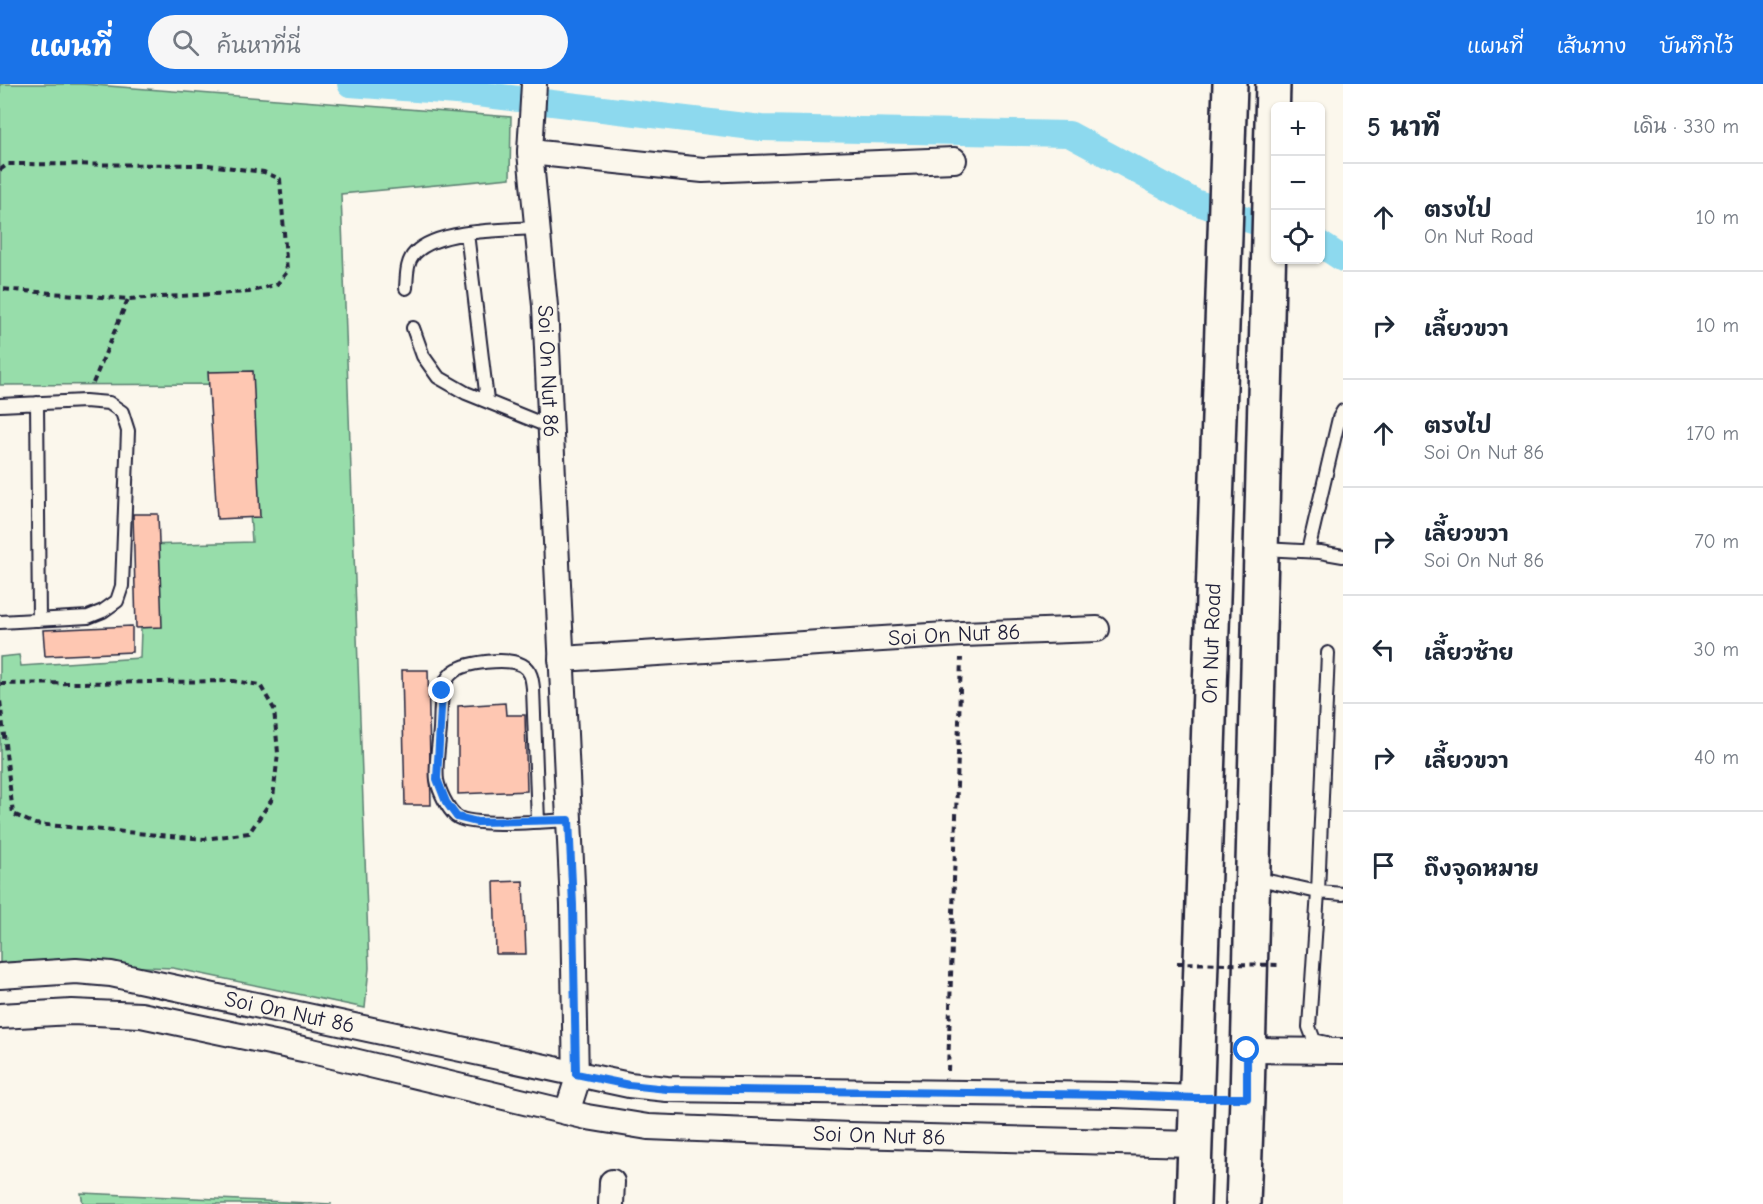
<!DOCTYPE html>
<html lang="th">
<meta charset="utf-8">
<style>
body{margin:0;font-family:"Comic Neue","Playpen Sans Thai",sans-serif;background:#f6f6f7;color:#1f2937}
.controls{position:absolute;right:18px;top:18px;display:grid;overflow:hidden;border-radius:9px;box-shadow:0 2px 4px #0004}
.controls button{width:54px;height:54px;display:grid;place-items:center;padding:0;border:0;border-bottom:2px solid #e0e1e3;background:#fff;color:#1f2937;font:30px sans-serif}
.stop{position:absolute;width:18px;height:18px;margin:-14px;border:4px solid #1a73e8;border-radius:50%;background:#fff}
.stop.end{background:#1a73e8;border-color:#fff;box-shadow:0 2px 6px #0008}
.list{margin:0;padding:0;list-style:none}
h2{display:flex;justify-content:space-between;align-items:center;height:78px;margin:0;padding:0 24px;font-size:26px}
h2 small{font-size:20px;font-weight:400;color:#747a83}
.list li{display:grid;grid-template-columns:39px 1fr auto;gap:18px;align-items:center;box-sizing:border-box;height:108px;padding:0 24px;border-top:2px solid #e0e1e3}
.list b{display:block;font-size:22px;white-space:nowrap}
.list p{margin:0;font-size:20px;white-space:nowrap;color:#747a83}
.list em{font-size:20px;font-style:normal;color:#747a83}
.icon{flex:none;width:33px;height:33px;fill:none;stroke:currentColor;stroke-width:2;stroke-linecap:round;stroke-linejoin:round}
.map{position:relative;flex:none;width:1343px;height:1120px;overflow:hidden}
header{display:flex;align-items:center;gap:36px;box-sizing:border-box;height:84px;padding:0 30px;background:#1a73e8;color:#fff}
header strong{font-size:28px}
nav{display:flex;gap:33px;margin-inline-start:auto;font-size:21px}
.search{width:420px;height:54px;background:#f6f6f7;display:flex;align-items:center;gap:15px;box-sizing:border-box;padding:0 21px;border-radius:33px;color:#747a83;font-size:22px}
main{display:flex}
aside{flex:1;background:#fff}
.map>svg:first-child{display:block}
.green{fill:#97ddaa;stroke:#5c8072;stroke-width:1.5}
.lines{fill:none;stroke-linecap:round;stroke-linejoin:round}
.canal{stroke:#8dd9ee;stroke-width:26}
.building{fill:#fec7b2;stroke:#22223b;stroke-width:1.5}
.lane-casing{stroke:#22223b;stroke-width:16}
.street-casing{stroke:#22223b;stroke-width:28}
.primary-casing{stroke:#22223b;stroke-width:38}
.path{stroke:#22223b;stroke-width:4;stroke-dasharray:6 4.5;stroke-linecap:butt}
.lane{stroke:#fbf7ec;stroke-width:12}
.street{stroke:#fbf7ec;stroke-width:24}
.primary{stroke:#fbf7ec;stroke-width:33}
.path-bridge{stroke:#22223b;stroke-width:4;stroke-dasharray:6 4.5;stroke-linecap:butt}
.route{stroke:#1a73e8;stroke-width:8}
.labels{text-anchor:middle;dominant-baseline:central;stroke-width:6;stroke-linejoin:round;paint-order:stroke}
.street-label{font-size:22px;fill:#22223b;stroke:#fbf7ec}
</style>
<header>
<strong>แผนที่</strong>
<div class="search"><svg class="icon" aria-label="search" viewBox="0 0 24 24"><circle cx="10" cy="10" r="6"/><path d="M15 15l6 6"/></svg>ค้นหาที่นี่</div>
<nav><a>แผนที่</a><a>เส้นทาง</a><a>บันทึกไว้</a></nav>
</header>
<main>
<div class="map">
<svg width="1343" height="1120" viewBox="0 0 1343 1120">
<rect width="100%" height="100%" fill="#fbf7ec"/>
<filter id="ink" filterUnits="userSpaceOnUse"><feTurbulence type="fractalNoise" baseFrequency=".0167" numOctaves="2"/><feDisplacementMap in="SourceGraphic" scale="12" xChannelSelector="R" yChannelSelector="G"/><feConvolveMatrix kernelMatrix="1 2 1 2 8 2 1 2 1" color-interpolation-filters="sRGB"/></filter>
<g filter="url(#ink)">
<path class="green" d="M0,0H82L511,33L510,94L341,110L369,884L365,924L173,884L13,878L0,880V573L19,571L21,582L140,574L144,461L252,458L241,300L0,301Z
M81,1109L332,1120H83Z"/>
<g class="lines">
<path class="canal" d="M350,0L469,9L761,44L1069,50L1195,118L1276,145
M1320,160L1343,175"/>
</g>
<path class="building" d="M253,287L260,433L217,435L208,288Z
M133,430H158L162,543L136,544Z
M132,542V568L45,572L43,546Z
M402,586H428L431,721H405Z
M505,619L506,631H525L527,707L458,710V622Z
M523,797L526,870H496L494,798Z"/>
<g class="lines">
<defs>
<path id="lane" d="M467,149L487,316
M406,204C407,192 406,178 415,169C438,145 506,146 537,144
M413,244L423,272L438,293L466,309L550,343
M37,319L39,536
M0,321L85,317L109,319L122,328L128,347L122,502L117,517L103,527L88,533L0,538
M1262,465L1320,468L1343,472
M1308,467L1339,334L1343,327
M538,738L533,604C532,595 531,586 522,581C507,573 464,578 452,589C439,600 441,630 440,645C439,659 435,683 437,696C439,707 447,724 456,732C471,744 547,737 569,736
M1254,794L1318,808L1343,810
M1327,959L1314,956L1309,943L1318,808L1328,569"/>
<g id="street">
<path id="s1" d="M534,0L530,68L545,222L573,821L576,1000L567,1028"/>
<path d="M530,68L703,86L954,76"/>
<path id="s2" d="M561,575L962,550L1097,545"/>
<path id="s3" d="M0,892L76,887L111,890L629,1001L667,1005L1115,1011L1195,1014"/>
<path id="s4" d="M0,932L72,928L141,931L312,967L587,1033L648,1043L850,1051L1194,1060"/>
<path d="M1247,966L1343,967"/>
<path d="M611,1120L612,1098"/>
</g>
<g id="primary">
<path id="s5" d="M1193,1120L1230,0"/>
<path d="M1243,1120L1247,1014L1273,0"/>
</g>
</defs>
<use href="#lane" class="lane-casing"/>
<use href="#street" class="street-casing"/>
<use href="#primary" class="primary-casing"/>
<path class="path" d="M0,86L8,80L208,81L264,88L280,95L287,188L277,200L249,208L128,215L0,205
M93,299L128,215
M0,600L234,597L260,601L274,625L278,669L273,714L249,749L204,755L35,740L13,730L0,616
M948,987L961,574"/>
<use href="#lane" class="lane"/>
<use href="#street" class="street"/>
<use href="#primary" class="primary"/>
<path class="path-bridge" d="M1177,879L1279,881"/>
</g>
</g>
<g class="lines" filter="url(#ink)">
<path class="route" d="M442,607L437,695L446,718L457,733L477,738L569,736L573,821L576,990L629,1001L667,1005L1115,1011L1196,1014H1247V966"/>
</g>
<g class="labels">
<g class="street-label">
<text stroke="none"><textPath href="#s1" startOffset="288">Soi On Nut 86</textPath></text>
<text stroke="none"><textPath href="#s2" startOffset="394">Soi On Nut 86</textPath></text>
<text stroke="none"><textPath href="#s5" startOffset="561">On Nut Road</textPath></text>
<text stroke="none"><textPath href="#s3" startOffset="294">Soi On Nut 86</textPath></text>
<text stroke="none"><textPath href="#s4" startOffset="892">Soi On Nut 86</textPath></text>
</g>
</g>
</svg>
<div class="controls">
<button>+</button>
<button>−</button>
<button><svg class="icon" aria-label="locate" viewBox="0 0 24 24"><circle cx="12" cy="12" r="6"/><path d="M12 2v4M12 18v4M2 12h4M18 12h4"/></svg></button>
</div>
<div class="stop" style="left:1247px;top:966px"></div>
<div class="stop end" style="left:442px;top:607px"></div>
</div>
<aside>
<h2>5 นาที<small>เดิน · 330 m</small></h2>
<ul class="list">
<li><svg class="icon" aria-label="ahead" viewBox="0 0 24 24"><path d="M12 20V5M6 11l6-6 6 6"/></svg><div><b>ตรงไป</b><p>On Nut Road</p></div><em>10 m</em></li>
<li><svg class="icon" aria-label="right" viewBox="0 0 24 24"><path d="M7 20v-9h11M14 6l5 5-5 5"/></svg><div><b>เลี้ยวขวา</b></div><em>10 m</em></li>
<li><svg class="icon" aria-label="ahead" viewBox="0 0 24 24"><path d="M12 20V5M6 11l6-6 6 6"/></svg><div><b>ตรงไป</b><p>Soi On Nut 86</p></div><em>170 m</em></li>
<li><svg class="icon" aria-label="right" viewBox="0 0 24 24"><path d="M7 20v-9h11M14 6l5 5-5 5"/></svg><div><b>เลี้ยวขวา</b><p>Soi On Nut 86</p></div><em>70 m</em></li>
<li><svg class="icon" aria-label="left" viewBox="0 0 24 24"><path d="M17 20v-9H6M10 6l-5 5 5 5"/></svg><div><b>เลี้ยวซ้าย</b></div><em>30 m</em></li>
<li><svg class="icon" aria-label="right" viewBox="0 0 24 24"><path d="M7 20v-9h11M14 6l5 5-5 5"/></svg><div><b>เลี้ยวขวา</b></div><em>40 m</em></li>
<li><svg class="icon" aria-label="arrive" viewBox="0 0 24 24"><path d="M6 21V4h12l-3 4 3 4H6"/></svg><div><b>ถึงจุดหมาย</b></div></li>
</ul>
</aside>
</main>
